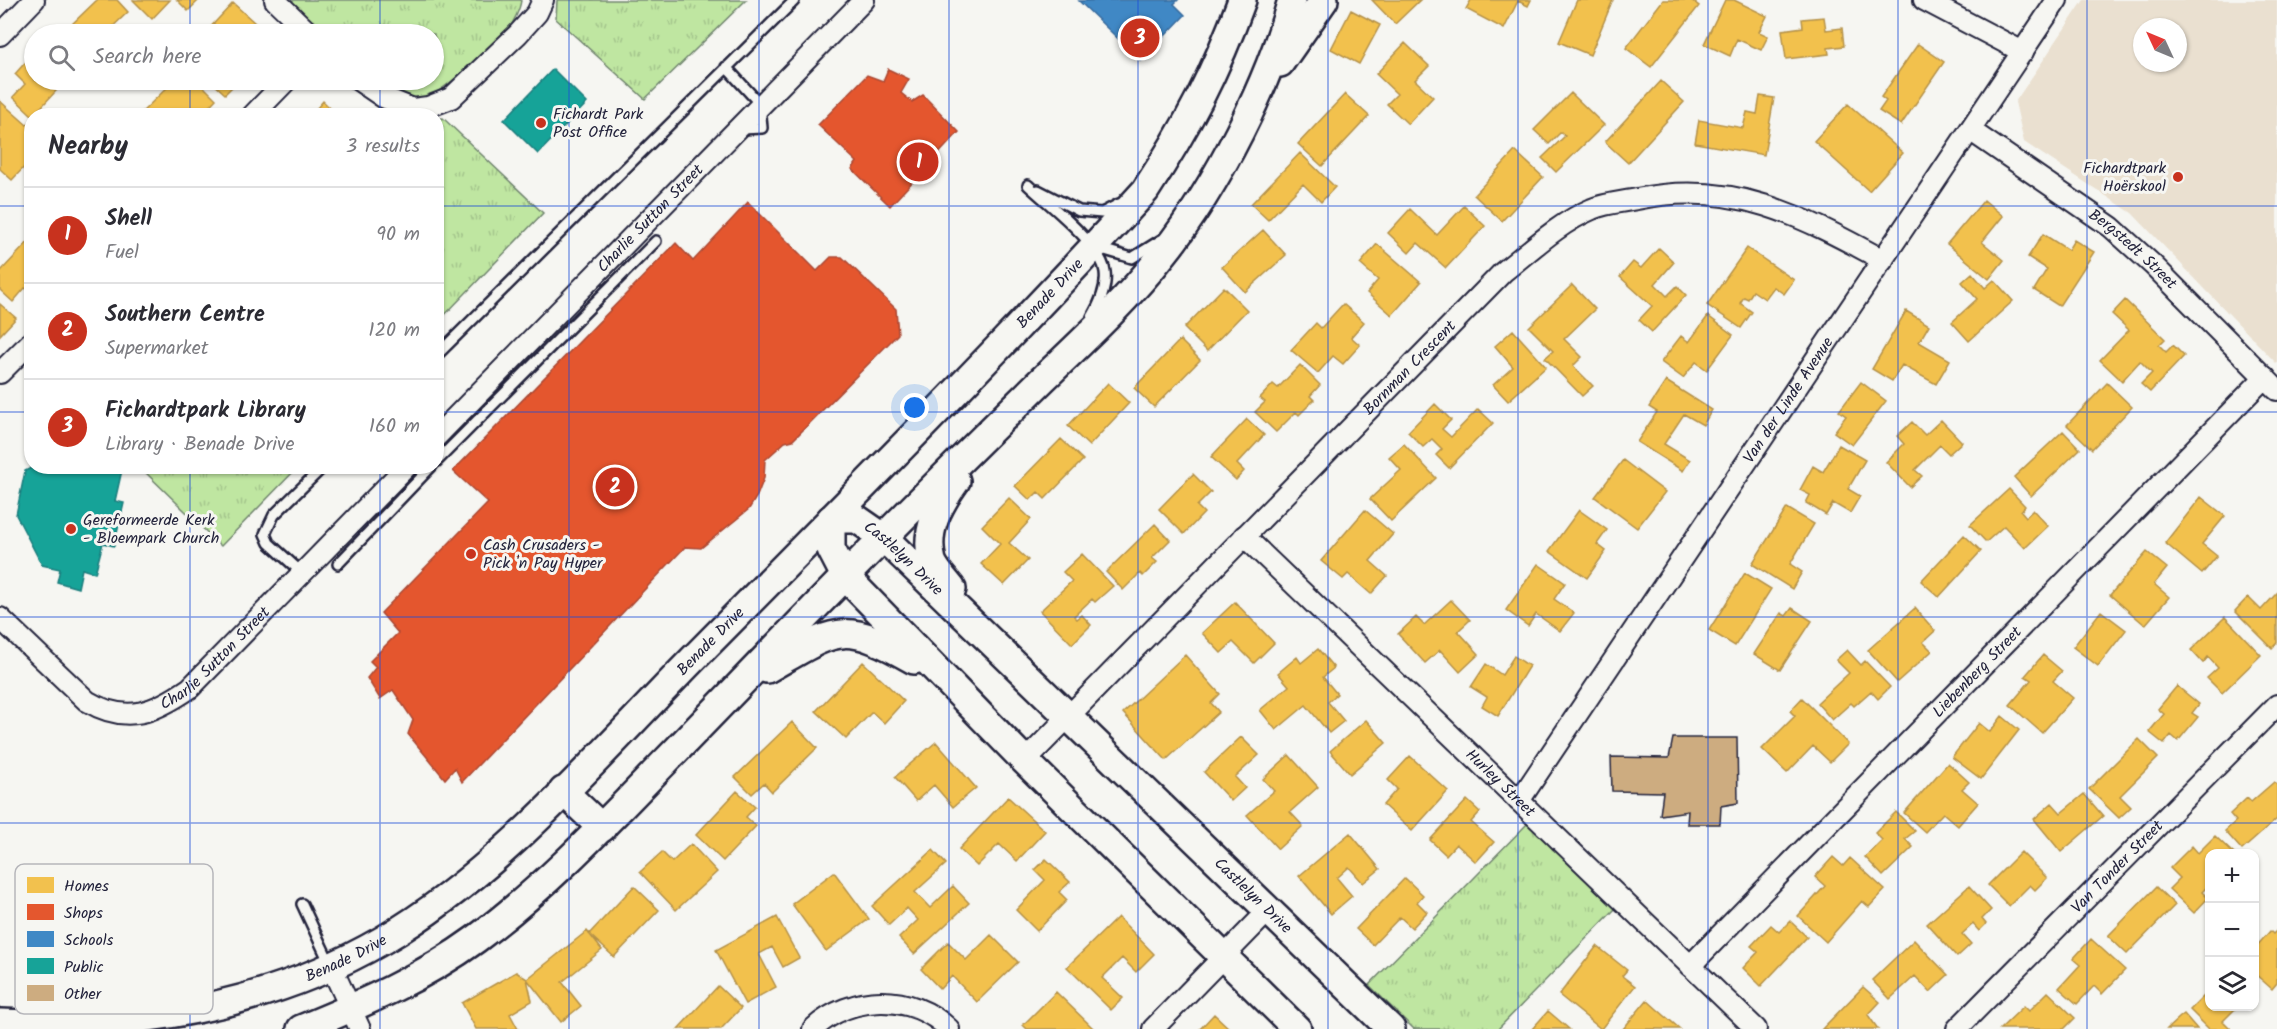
<!DOCTYPE html>
<meta charset="utf-8">
<style>
body{margin:0;font-family:Kalam,sans-serif;background:#f7f7f7;color:#2b2b33}
.controls{position:absolute;right:18px;bottom:18px;display:grid;overflow:hidden;border-radius:12px;box-shadow:0 2px 4px #0004}
.controls button{width:54px;height:54px;display:grid;place-items:center;padding:0;border:0;border-bottom:2px solid #e1e1e2;background:#fff;color:#2b2b33;font:30px sans-serif}
.compass{position:absolute;left:2133px;top:18px;width:54px;height:54px;border-radius:50%;background:#fff;box-shadow:0 2px 4px #0004;rotate:314deg}
.you{position:absolute;left:915px;top:408px;width:21px;height:21px;margin:-15px;border:4px solid #fff;border-radius:50%;background:#1a73e8;box-shadow:0 0 0 9px #1a73e833}
.badge{display:grid;place-items:center;width:39px;height:39px;border-radius:50%;background:#c8321e;color:#fff;font-size:20px;font-weight:700}
.pin{position:absolute;translate:-50% -50%;border:3px solid #fff;box-shadow:0 2px 6px #0006}
.list{margin:0;padding:0;list-style:none}
h2{display:flex;justify-content:space-between;align-items:center;height:78px;margin:0;padding:0 24px;font-size:26px}
h2 small{font-size:20px;font-weight:400;color:#7c7c81}
.list li{display:grid;grid-template-columns:39px 1fr auto;gap:18px;align-items:center;box-sizing:border-box;height:96px;padding:0 24px;border-top:2px solid #e1e1e2}
.list b{display:block;font-size:22px;white-space:nowrap}
.list p{margin:0;font-size:20px;white-space:nowrap;color:#7c7c81}
.list em{font-size:20px;font-style:normal;color:#7c7c81}
.icon{flex:none;width:33px;height:33px;fill:none;stroke:currentColor;stroke-width:2;stroke-linecap:round;stroke-linejoin:round}
.map{position:relative;flex:none;width:2277px;height:1029px;overflow:hidden}
.search{position:absolute;background:#fff;box-shadow:0 2px 4px #0004;left:24px;top:24px;width:420px;height:66px;display:flex;align-items:center;gap:15px;box-sizing:border-box;padding:0 21px;border-radius:33px;color:#7c7c81;font-size:22px}
.panel{position:absolute;background:#fff;box-shadow:0 2px 4px #0004;left:24px;top:108px;width:420px;height:366px;border-radius:24px}
.map>svg:first-child{display:block}
.built{fill:#eae0d0;fill-rule:evenodd}
.park{fill:url(#park-tufts);stroke:#70846e;stroke-width:1.5}
.homes{fill:#f2c14e;stroke:#b49148;stroke-width:1.5}
.shops{fill:#e4572e;stroke:#aa4732;stroke-width:1.5}
.schools{fill:#3f88c5;stroke:#36699c;stroke-width:1.5}
.public{fill:#17a398;stroke:#1a7c7c;stroke-width:1.5}
.building{fill:#cdac80;stroke:#22223b;stroke-width:1.5}
.lines{fill:none;stroke-linecap:round;stroke-linejoin:round}
.lane-casing{stroke:#22223b;stroke-width:14}
.street-casing{stroke:#22223b;stroke-width:24}
.secondary-casing{stroke:#22223b;stroke-width:32}
.lane{stroke:#f6f6f2;stroke-width:9}
.street{stroke:#f6f6f2;stroke-width:20}
.secondary{stroke:#f6f6f2;stroke-width:27}
.grid{fill:none;stroke:#1d4ed8;stroke-width:1.5;stroke-opacity:0.55}
.poi-dot{fill:#c8321e;stroke:#f6f6f2;stroke-width:2}
.labels{text-anchor:middle;dominant-baseline:central;stroke-width:6;stroke-linejoin:round;paint-order:stroke}
.poi-label{font-size:16px;fill:#22223b;stroke:#f6f6f2;text-anchor:start}
.street-label{font-size:16px;fill:#22223b;stroke:#f6f6f2}
.key{fill:#f6f6f2;stroke:#b6b6bb;stroke-width:1.5}
.key-label{font-size:16px;fill:#22223b}
</style>
<div class="map">
<svg width="2277" height="1029" viewBox="0 0 2277 1029">
<defs>
<pattern id="park-tufts" width="24" height="20" patternUnits="userSpaceOnUse" patternTransform="scale(1.5)"><rect width="24" height="20" fill="#bfe6a1"/><path d="M3 7l-1-3M5 7V3M7 7l1-3M15 17l-1-3M17 17v-4M19 17l1-3" fill="none" stroke="#a4c58c"/></pattern>
</defs>
<rect width="100%" height="100%" fill="#f6f6f2"/>
<filter id="ink" filterUnits="userSpaceOnUse"><feTurbulence type="fractalNoise" baseFrequency=".0167" numOctaves="2"/><feDisplacementMap in="SourceGraphic" scale="12" xChannelSelector="R" yChannelSelector="G"/><feConvolveMatrix kernelMatrix="1 2 1 2 8 2 1 2 1" color-interpolation-filters="sRGB"/></filter>
<g filter="url(#ink)">
<path class="built" d="M2084,0H2277V364L2132,213L2024,142L2015,102ZM2142,27H2178V63H2142Z"/>
<path class="park" d="M287,0H521C520,9 514,22 508,29C496,44 439,96 423,99C404,102 386,90 372,80H434V34H323Z
M557,0H746L645,99L556,19Z
M443,118L543,213L437,323L436,119Z
M140,467H298L221,546Z
M1528,823L1616,908L1498,1029H1414L1369,985Z"/>
<path class="homes" d="M97,0H117L128,12L105,34H69L74,30L70,26Z
M133,0H170L152,19Z
M177,0H199L188,11Z
M1372,0H1420L1395,24Z
M1471,0H1531L1528,6L1518,1L1504,29L1466,9Z
M1577,0H1613L1590,55L1559,42Z
M1663,0H1691L1699,6L1651,67L1626,48Z
M1725,0H1734L1767,16L1759,32L1768,36L1761,50L1737,39L1730,56L1704,44Z
M233,3L255,23L247,32L250,34H204Z
M1351,10L1380,25L1359,64L1331,49Z
M1824,17L1826,30L1842,28L1844,46L1828,48L1829,54L1786,59L1782,30L1803,27L1802,19Z
M1405,43L1429,66L1415,80L1433,97L1408,124L1387,104L1397,94L1376,74Z
M1918,44L1944,62L1901,125L1879,111L1886,101L1881,97Z
M31,56L34,60V80H66L33,116L13,97L25,84L15,74Z
M175,80H197L216,99L200,116H138Z
M214,80H239L225,94L212,82Z
M1661,81L1684,102L1628,163L1605,142Z
M1571,93L1604,125L1556,172L1542,158L1565,136L1561,132L1549,144L1534,130Z
M1345,94L1369,116L1322,166L1298,144Z
M1760,96L1774,98L1764,155L1695,143L1699,120L1743,128L1747,112L1757,114Z
M0,101L27,125L32,121V159L12,180L0,169Z
M323,101L338,116H310Z
M1848,104L1903,153L1869,191L1814,141Z
M1515,151L1543,177L1502,221L1474,195Z
M1300,153L1335,187L1321,202L1303,184L1268,220L1251,204Z
M1984,200L2003,216L1982,242L2004,260L1989,279L1947,244Z
M1464,206L1485,226L1446,268L1418,243L1409,253L1388,233L1410,209L1437,235Z
M1263,230L1286,255L1245,292L1222,267Z
M2043,234L2068,250L2074,240L2094,252L2059,306L2034,290L2047,269L2028,257Z
M32,238V293L25,288L13,302L0,290V272Z
M1377,244L1421,282L1392,315L1367,293L1378,280L1360,264Z
M1659,248L1674,262L1655,284L1667,296L1677,286L1686,295L1652,332L1639,320L1652,306L1620,277L1633,262L1641,268Z
M1747,248L1794,280L1784,294L1774,287L1765,299L1753,291L1748,299L1744,297L1740,303L1752,312L1741,328L1707,305Z
M1972,273L1985,288L1994,280L2013,301L1969,341L1952,322L1977,299L1962,282Z
M1572,285L1595,309L1564,339L1582,357L1573,366L1593,386L1582,396L1545,358L1553,351L1529,327Z
M1224,287L1247,310L1207,351L1184,328Z
M2125,300L2165,339L2159,345L2166,352L2173,345L2184,356L2150,392L2141,384L2152,373L2140,361L2122,381L2100,360L2129,330L2112,314Z
M0,304L16,318L0,335Z
M1343,304L1364,322L1351,337L1360,345L1343,364L1333,356L1318,373L1291,350L1316,323L1321,328Z
M1906,311L1929,325L1919,342L1950,360L1936,384L1902,365L1892,381L1872,369Z
M1708,316L1733,335L1707,370L1696,362L1683,378L1661,362L1681,336L1689,342Z
M1513,330L1546,367L1508,401L1493,385L1513,367L1495,346Z
M1180,340L1200,360L1154,407L1134,388Z
M1300,365L1320,385L1310,396L1314,400L1299,415L1296,412L1276,432L1255,412L1265,402L1260,398L1273,384L1278,388Z
M1666,381L1712,410L1703,425L1684,414L1664,444L1690,460L1683,471L1637,442L1657,412L1649,407Z
M1861,382L1886,401L1852,445L1834,432L1846,416L1839,411Z
M1108,383L1129,403L1089,446L1068,426Z
M2107,383L2132,407L2092,449L2067,425Z
M1435,404L1451,420L1442,429L1451,437L1478,409L1493,423L1449,468L1436,455L1442,449L1432,439L1423,447L1408,432Z
M1247,419L1264,435L1237,464L1244,471L1236,480L1211,457Z
M1941,420L1962,442L1949,454L1940,445L1915,470L1922,476L1910,487L1886,462L1904,444L1897,436L1912,422L1925,435Z
M2063,431L2080,449L2031,496L2014,477Z
M1061,439L1083,460L1045,499L1038,492L1030,500L1015,486Z
M1404,444L1436,478L1391,521L1370,499L1401,470L1389,457Z
M1839,445L1865,460L1848,489L1860,496L1850,513L1833,503L1826,515L1806,503L1810,495L1800,490L1813,466L1823,472Z
M1623,460L1665,492L1637,528L1595,497Z
M1193,474L1211,492L1197,506L1204,513L1184,534L1159,509Z
M2009,489L2025,506L2021,511L2026,517L2033,510L2048,526L2025,548L2004,526L1986,542L1970,525Z
M2201,497L2225,516L2202,544L2217,556L2202,574L2165,543Z
M1009,498L1031,519L1009,543L1028,560L1004,585L981,564L1000,544L982,526Z
M1787,508L1814,524L1790,564L1802,572L1792,589L1752,564Z
M1365,510L1393,534L1370,561L1387,576L1371,594L1348,574L1343,579L1321,561Z
M1579,510L1607,530L1597,544L1606,551L1587,578L1549,551Z
M1155,524L1170,540L1152,558L1157,562L1143,576L1140,573L1123,590L1106,572Z
M1964,535L1981,551L1939,597L1921,581Z
M2147,552L2167,568L2154,584L2169,597L2145,625L2110,595Z
M1082,554L1113,586L1095,602L1092,599L1074,616L1077,619L1082,615L1091,625L1072,644L1040,611L1072,581L1063,572Z
M1538,564L1565,583L1554,599L1574,613L1560,631L1536,614L1528,626L1506,610Z
M1745,573L1771,589L1735,646L1709,630Z
M2277,593V643L2272,648L2235,611L2248,597L2261,610Z
M1451,600L1470,620L1458,631L1479,654L1460,672L1440,650L1425,663L1398,634L1416,617L1424,625Z
M1235,602L1274,643L1254,663L1233,642L1221,653L1202,633Z
M1792,608L1812,621L1780,670L1754,654L1781,613L1786,616Z
M1915,608L1935,631L1923,642L1932,651L1897,682L1868,650Z
M2101,611L2126,630L2098,666L2073,647Z
M2225,617L2261,655L2222,693L2207,678L2218,668L2208,657L2203,663L2191,650Z
M1318,649L1334,668L1323,677L1337,694L1328,702L1344,721L1329,733L1306,705L1276,730L1260,710L1289,686L1278,673L1297,657L1301,663Z
M1847,650L1861,665L1865,661L1890,687L1878,699L1871,691L1854,706L1851,703L1832,720L1817,703L1849,673L1836,660Z
M1185,655L1220,694L1211,703L1219,712L1166,760L1123,713Z
M2043,655L2062,671L2053,681L2073,698L2042,733L2010,705L2031,680L2025,676Z
M1514,656L1529,666L1498,716L1482,706L1487,697L1471,687L1486,664L1502,675Z
M863,662L904,701L884,723L872,712L846,739L816,711Z
M2177,686L2199,704L2192,713L2198,717L2178,741L2171,735L2164,744L2149,732L2164,714L2158,709Z
M1802,698L1848,744L1830,762L1813,746L1787,773L1762,749L1795,716L1790,711Z
M2002,716L2019,730L1981,779L1952,757L1979,723L1990,732Z
M1366,720L1386,743L1350,774L1330,751Z
M792,722L817,748L772,792L764,783L752,794L735,777Z
M1241,737L1259,755L1235,777L1245,788L1231,801L1204,772Z
M2139,739L2158,758L2120,796L2131,807L2119,818L2089,789Z
M936,742L976,788L953,807L934,785L916,801L895,777Z
M1289,755L1318,787L1290,812L1303,826L1278,849L1247,815L1274,791L1263,779Z
M1410,756L1448,791L1412,831L1383,805L1397,789L1388,780Z
M1948,763L1969,782L1962,789L1978,803L1958,826L1943,813L1925,832L1904,813Z
M2274,782L2277,785V819L2242,850L2225,831L2236,821L2230,814L2247,798L2251,802Z
M737,791L755,807L746,817L756,826L723,861L696,835Z
M2084,794L2103,816L2061,852L2034,819L2052,803L2061,813Z
M1008,797L1045,831L1017,861L999,844L977,866L959,849Z
M1467,800L1480,812L1471,822L1494,842L1476,862L1456,844L1446,855L1430,840Z
M1896,812L1915,831L1905,839L1913,847L1883,876L1865,857L1882,840L1875,833Z
M1350,833L1380,869L1363,883L1349,867L1337,878L1352,896L1331,914L1299,876Z
M2215,836L2234,854H2210V884L2202,892L2208,898L2194,913L2169,889L2180,878L2170,868L2192,846L2198,853Z
M691,844L717,872L676,910L640,872L662,852L672,862Z
M933,850L946,864L915,892L930,908L953,886L969,903L914,954L899,938L918,920L907,908L889,925L872,906Z
M2021,852L2047,878L2035,890L2030,885L2009,906L1988,885Z
M1833,857L1843,866L1850,858L1885,890L1869,907L1862,901L1826,942L1798,916L1825,886L1815,877Z
M1046,859L1070,882L1059,892L1067,900L1037,931L1016,910L1045,880L1035,870Z
M834,872L869,919L826,951L792,904Z
M1405,878L1423,895L1417,902L1427,912L1412,928L1400,917L1373,945L1356,929Z
M634,886L659,910L614,957L589,934Z
M1969,886L1991,910L1982,919L1986,924L1979,931L1973,924L1962,934L1971,944L1957,957L1927,924Z
M2156,887L2175,905L2127,954L2108,936Z
M777,917L799,958L783,967L772,947L759,954L776,987L745,1004L716,950Z
M1118,917L1154,954L1136,972L1122,958L1102,978L1123,998L1111,1010L1067,967Z
M1790,921L1807,937L1761,986L1743,968L1758,952L1751,946L1771,925L1779,932Z
M2277,930V983L2272,989L2254,973V949L2270,931L2273,934Z
M587,931L602,950L562,982L581,1006L561,1022L527,979Z
M991,935L1018,962L977,1002L952,976L940,989L921,969L948,942L966,960Z
M2091,939L2125,970L2102,994L2094,986L2077,1004L2059,988L2080,965L2073,959Z
M1914,940L1948,975L1930,992L1915,976L1890,999L1872,980Z
M1597,946L1627,970L1622,976L1635,986L1601,1029L1559,995Z
M516,972L527,979L532,1001L510,1014L518,1029H476L462,1003Z
M718,986L741,1008L721,1029H678Z
M1863,987L1880,1002L1868,1015L1878,1029H1822Z
M1056,992L1094,1029H1027L1023,1025Z
M2048,992L2075,1018L2064,1029H2000L2024,1006L2029,1011Z
M2204,996L2210,1001V1006H2238L2223,1021L2231,1029H2209L2190,1010Z
M1647,1000L1657,1009L1680,1029H1623Z
M1548,1011L1569,1029H1532Z
M1214,1014L1230,1029H1200Z
M2184,1014L2197,1029H2167L2180,1017Z"/>
<path class="shops" d="M888,69L909,79L901,93L912,102L923,95L959,132L890,206L852,169L857,162L818,125L867,75L883,81Z
M748,202L817,271L831,257H842L896,309L898,334L793,440L785,442L765,460L764,478L757,496L749,509L701,548L685,547L462,782L455,768L445,779L408,734L413,720L393,690L380,699L367,678L376,667L370,661L398,633L381,613L488,503L453,471L676,243L693,261Z"/>
<path class="schools" d="M1117,0H1178L1174,4L1185,15L1141,61L1079,1Z"/>
<path class="public" d="M553,69L587,103L538,154L504,120Z
M35,466H110L122,470L115,501L124,503L114,546L103,543L95,573L82,569L78,588L57,582L60,569L42,565L16,515L25,471Z"/>
<path class="building" d="M1673,738H1737L1738,803L1721,806L1720,824H1687L1688,811L1660,815L1663,792L1612,791L1611,757L1669,758Z"/>
<g class="lines">
<defs>
<path id="lane" d="M726,67L760,104L762,128L742,129
M1028,185C1048,204 1102,245 1105,272C1107,287 1099,305 1092,317
M1038,190L1079,211L1102,213L1119,204
M1098,248L1132,258L1161,240
M436,356L794,1
M436,462L656,241
M338,564L432,466
M301,572L269,543L265,534L274,515L324,466
M302,904L330,964"/>
<g id="street">
<path d="M275,0L310,34"/>
<path d="M1924,0L2023,52"/>
<path d="M0,35L34,0"/>
<path d="M358,80L383,97L413,109L428,107L451,98L518,34L537,13L543,0"/>
<path d="M252,116L287,80"/>
<path id="s1" d="M1970,130L2111,227L2153,265L2277,390"/>
<path d="M0,373L32,341"/>
<path id="s2" d="M436,437L864,0"/>
<path id="s3" d="M1244,536L1756,1029"/>
<path id="s4" d="M0,618L87,701C127,725 155,712 190,688L407,466"/>
<path id="s5" d="M1025,761L1503,272C1531,250 1559,223 1592,209C1605,203 1622,202 1637,199C1732,179 1802,216 1883,260"/>
<path id="s6" d="M1519,801L2057,0"/>
<path d="M331,966L360,1029"/>
<path id="s7" d="M1690,966L2265,377"/>
<path d="M813,1029C851,994 911,992 949,1029"/>
<path d="M1153,1029L1269,910"/>
<path id="s8" d="M1957,1029L2277,705"/>
</g>
<g id="secondary">
<path d="M1280,63L1324,0"/>
<path id="s9" d="M831,519H857L883,537L1391,1029"/>
<path d="M831,519V549L845,576L1025,761L1297,1029"/>
<path d="M952,589C946,581 935,570 932,561C924,530 939,505 956,481"/>
<path d="M767,669C836,630 840,618 914,660"/>
<path d="M563,791L602,828"/>
<path id="s10" d="M0,1023C133,1029 267,1007 383,940C502,871 603,750 699,653C849,501 1001,349 1145,191C1187,127 1216,72 1242,0"/>
<path d="M301,1029C362,1004 423,978 476,939C545,888 604,825 663,764C736,689 808,613 882,539C935,485 989,432 1043,379C1085,339 1128,299 1164,253C1218,185 1269,83 1292,0"/>
</g>
</defs>
<use href="#lane" class="lane-casing"/>
<use href="#street" class="street-casing"/>
<use href="#secondary" class="secondary-casing"/>
<use href="#lane" class="lane"/>
<use href="#street" class="street"/>
<use href="#secondary" class="secondary"/>
</g>
</g>
<path class="grid" d="M190,0V34M380,0V34M569,0V1029M759,0V1029M949,0V1029M1138,0V1029M1328,0V1029M1518,0V1029M1708,0V1029M1898,0V1029M2087,0V1029M190,80V116M380,80V116M0,206H32M436,206H2277M0,412H32M436,412H2277M190,466V1029M380,466V1029M0,617H2277M0,823H2277"/>
<g class="poi-dot">
<circle cx="541" cy="123" r="6"/>
<circle cx="2178" cy="177" r="6"/>
<circle cx="71" cy="529" r="6"/>
<circle cx="471" cy="554" r="6"/>
</g>
<g class="labels">
<g class="poi-label">
<text x="553" y="114">Fichardt Park<tspan x="553" dy="18">Post Office</tspan></text>
<text x="2166" y="168" text-anchor="end">Fichardtpark<tspan x="2166" dy="18">Hoërskool</tspan></text>
<text x="83" y="520">Gereformeerde Kerk<tspan x="83" dy="18">- Bloempark Church</tspan></text>
<text x="483" y="545">Cash Crusaders -<tspan x="483" dy="18">Pick 'n Pay Hyper</tspan></text>
</g>
<g class="street-label">
<text stroke="none"><textPath href="#s2" startOffset="306">Charlie Sutton Street</textPath></text>
<text stroke="none"><textPath href="#s1" startOffset="202">Bergstedt Street</textPath></text>
<text stroke="none"><textPath href="#s10" startOffset="1328">Benade Drive</textPath></text>
<text stroke="none"><textPath href="#s5" startOffset="550">Bornman Crescent</textPath></text>
<text stroke="none"><textPath href="#s6" startOffset="483">Van der Linde Avenue</textPath></text>
<text stroke="none"><textPath href="#s9" startOffset="87">Castlelyn Drive</textPath></text>
<text stroke="none"><textPath href="#s10" startOffset="842">Benade Drive</textPath></text>
<text stroke="none"><textPath href="#s4" startOffset="270">Charlie Sutton Street</textPath></text>
<text stroke="none"><textPath href="#s7" startOffset="411">Liebenberg Street</textPath></text>
<text stroke="none"><textPath href="#s3" startOffset="356">Hurley Street</textPath></text>
<text stroke="none"><textPath href="#s8" startOffset="228">Van Tonder Street</textPath></text>
<text stroke="none"><textPath href="#s9" startOffset="573">Castlelyn Drive</textPath></text>
<text stroke="none"><textPath href="#s10" startOffset="356">Benade Drive</textPath></text>
</g>
</g>
<rect x="15" y="864" width="198" height="150" rx="9" class="key"/>
<rect x="27" y="877" width="27" height="16" fill="#f2c14e"/>
<rect x="27" y="904" width="27" height="16" fill="#e4572e"/>
<rect x="27" y="931" width="27" height="16" fill="#3f88c5"/>
<rect x="27" y="958" width="27" height="16" fill="#17a398"/>
<rect x="27" y="985" width="27" height="16" fill="#cdac80"/>
<g class="key-label">
<text x="64" y="891">Homes</text>
<text x="64" y="918">Shops</text>
<text x="64" y="945">Schools</text>
<text x="64" y="972">Public</text>
<text x="64" y="999">Other</text>
</g>
</svg>
<div class="controls">
<button>+</button>
<button>−</button>
<button><svg class="icon" aria-label="layers" viewBox="0 0 24 24"><path d="M12 4l9 5-9 5-9-5zM3 14l9 5 9-5"/></svg></button>
</div>
<svg class="compass" viewBox="-18 -18 36 36"><path d="M0-13l5 13h-10z" fill="#e53935"/><path d="M0 13l5-13h-10z" fill="#7c7c81"/></svg>
<div class="you"></div>
<div class="pin badge" style="left:919px;top:162px">1</div>
<div class="pin badge" style="left:615px;top:487px">2</div>
<div class="pin badge" style="left:1140px;top:38px">3</div>
<div class="search"><svg class="icon" aria-label="search" viewBox="0 0 24 24"><circle cx="10" cy="10" r="6"/><path d="M15 15l6 6"/></svg>Search here</div>
<section class="panel">
<h2>Nearby<small>3 results</small></h2>
<ul class="list">
<li><span class="badge">1</span><div><b>Shell</b><p>Fuel</p></div><em>90 m</em></li>
<li><span class="badge">2</span><div><b>Southern Centre</b><p>Supermarket</p></div><em>120 m</em></li>
<li><span class="badge">3</span><div><b>Fichardtpark Library</b><p>Library · Benade Drive</p></div><em>160 m</em></li>
</ul>
</section>
</div>
